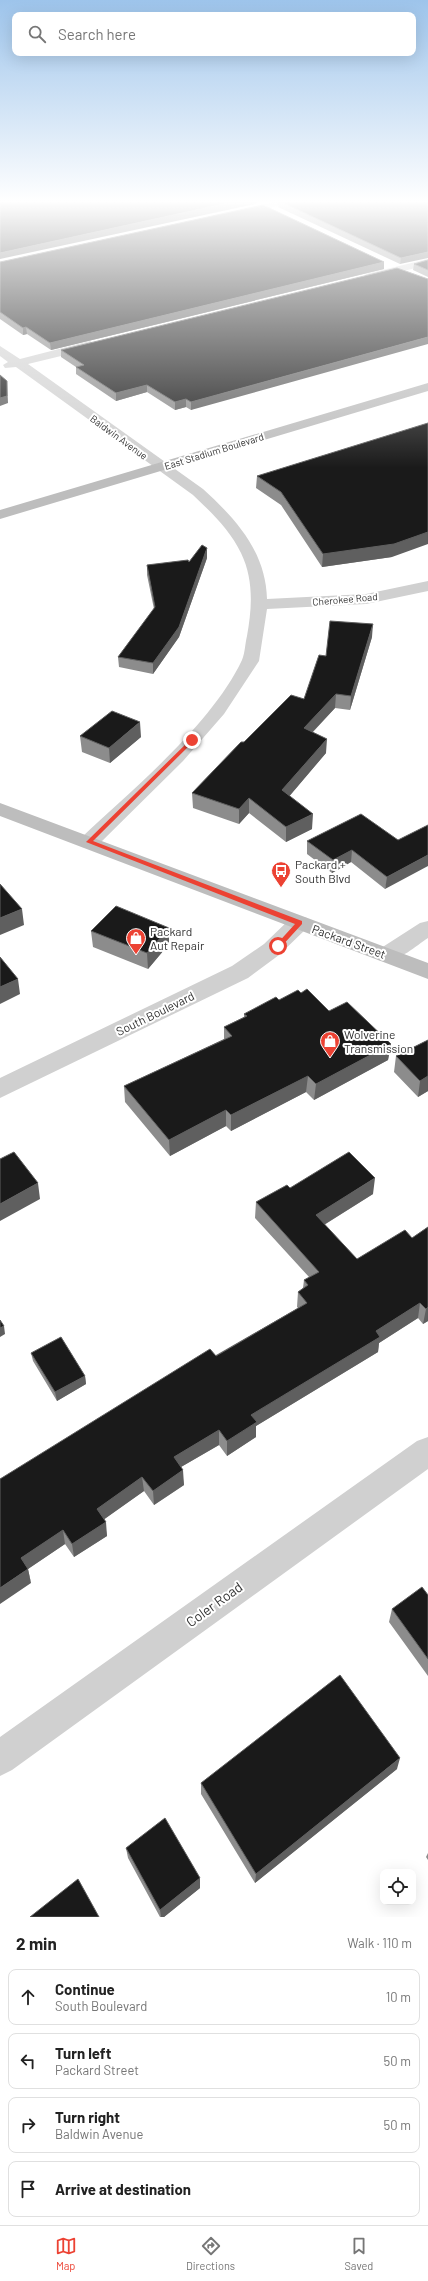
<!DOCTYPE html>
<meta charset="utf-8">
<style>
body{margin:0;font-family:Barlow,sans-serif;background:#f2f2f2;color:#222}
.controls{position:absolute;right:12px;bottom:12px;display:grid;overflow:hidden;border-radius:8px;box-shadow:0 4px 16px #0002}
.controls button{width:36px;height:36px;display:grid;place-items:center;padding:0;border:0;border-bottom:1px solid #e0e0e0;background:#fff;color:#222;font:20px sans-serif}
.stop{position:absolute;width:12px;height:12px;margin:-9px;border:3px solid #ec4233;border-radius:50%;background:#fff}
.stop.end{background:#ec4233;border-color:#fff;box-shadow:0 1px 4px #0008}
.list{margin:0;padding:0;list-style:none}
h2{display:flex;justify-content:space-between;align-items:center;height:52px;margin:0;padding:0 16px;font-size:17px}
h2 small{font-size:13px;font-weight:400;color:#767676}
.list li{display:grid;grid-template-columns:26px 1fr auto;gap:12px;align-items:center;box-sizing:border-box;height:56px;margin:0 8px 8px;padding:0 8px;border:1px solid #e0e0e0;border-radius:8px}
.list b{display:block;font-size:15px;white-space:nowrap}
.list p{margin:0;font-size:13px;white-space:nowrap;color:#767676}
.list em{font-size:13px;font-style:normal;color:#767676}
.icon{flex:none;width:22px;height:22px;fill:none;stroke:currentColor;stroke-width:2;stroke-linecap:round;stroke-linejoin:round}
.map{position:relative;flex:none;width:428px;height:1917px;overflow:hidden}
.search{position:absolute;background:#fff;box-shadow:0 4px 16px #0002;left:12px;right:12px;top:12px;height:44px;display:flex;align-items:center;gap:10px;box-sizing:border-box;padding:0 14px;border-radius:8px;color:#767676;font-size:15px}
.sheet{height:308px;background:#fff}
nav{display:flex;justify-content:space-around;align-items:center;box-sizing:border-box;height:56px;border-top:1px solid #e0e0e0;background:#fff;font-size:11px;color:#767676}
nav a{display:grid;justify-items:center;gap:2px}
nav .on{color:#ec4233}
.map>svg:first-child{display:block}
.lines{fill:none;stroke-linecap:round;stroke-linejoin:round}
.minor{fill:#d0d0d0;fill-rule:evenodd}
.secondary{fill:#bdbdbd;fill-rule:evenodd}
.wall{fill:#8c8c8c}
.shaded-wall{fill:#5f5f5f}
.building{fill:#1a1a1a;stroke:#5f5f5f}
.route{fill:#ec4233}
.labels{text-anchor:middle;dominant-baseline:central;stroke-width:4;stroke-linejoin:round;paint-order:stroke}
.far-street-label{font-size:10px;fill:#333;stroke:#fff}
.poi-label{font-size:12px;fill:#333;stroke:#fff;text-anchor:start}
.street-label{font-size:12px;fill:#333;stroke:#fff}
.near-street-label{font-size:14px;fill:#333;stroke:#fff}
</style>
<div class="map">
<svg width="428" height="1917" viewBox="0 0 428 1917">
<rect width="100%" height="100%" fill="#fff"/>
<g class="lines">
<path class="minor" d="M285,199H304L238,216L233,213L235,211Z
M428,259V265L370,279L365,276L366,274Z
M90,341L96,345L94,348L28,364L203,489C236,519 266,552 267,599L366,594L428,581V591L366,604L267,609L259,661L224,714L183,761L96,847L89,848L82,847L79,842L82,837C133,789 212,724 242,660C245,653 245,644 247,636C252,608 254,580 241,553C230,530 211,512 193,495L16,367L5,368L3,365L8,362L0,356V346L20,359Z
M299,916L307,918L310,923L307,928L279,955L248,978L0,1098V1078L232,966L264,944L291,918Z
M428,921V938C414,947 396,965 378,960L375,955L378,950L420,923Z
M428,1437V1469L12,1770L0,1776V1737L417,1441Z"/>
<path class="secondary" d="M428,383V391L0,519V510Z
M0,803L428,963V979L0,816Z"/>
</g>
<path class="wall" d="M428,199L400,264L278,207L279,201Z
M428,260V277L413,270L414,264Z
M0,262H384V269L51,350L27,334L23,335L0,319Z
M428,279L191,410L186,407L175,410L147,392L116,401L76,374V367L61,357V350Z
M257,476L392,557L322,567L281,505L256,488Z
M207,558L179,637L153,674L119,667L118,657L154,609L147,575V565L189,562Z
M372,637L350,710L335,708L313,732L326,753L289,796L312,829L286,842L249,813L239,824L193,808L192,793L244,742L304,699L326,656Z
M80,736L141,737L110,763L82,752Z
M398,840L385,889L351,862L332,873L307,854V841Z
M169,928V944L148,969L93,947L91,931Z
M301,993L329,1011L391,1044L388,1060L314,1100L306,1092L231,1131L226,1126L170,1156L125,1102L124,1086L224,1039V1027L244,1017V1014L279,1000Z
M428,1040V1091L418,1097L394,1072L396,1056Z
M290,1188L373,1194L324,1225L357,1259L412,1238L428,1227V1321L423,1324L418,1318L379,1343L378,1352L256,1426V1437L227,1456L219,1445L181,1467L184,1485L154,1505L144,1491L104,1519L107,1536L74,1557L65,1544L28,1569L31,1583L0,1479L298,1308L297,1307L298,1292L303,1288L304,1280L309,1277L255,1218L256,1202Z
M31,1353L85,1376L86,1384L57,1401L33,1361Z
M428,1595V1676L389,1622L392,1609Z
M397,1769L255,1883L201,1794V1783Z
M126,1848L200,1878V1888L164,1917H160L128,1858Z
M428,1853V1860L426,1857Z"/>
<path class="shaded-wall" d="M246,199H270L260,201L255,204L0,259V253Z
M428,252V258L400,264L401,258Z
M384,262V269L51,350L50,343Z
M26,327L27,334L23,335V328Z
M428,337V344L191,410V402Z
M7,381L8,403L0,406V398Z
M147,385V392L116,401V393Z
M186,399V407L175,410V402Z
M428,532V544L392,557L322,567L323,554Z
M207,548V558L179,637L153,674V663Z
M373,624L372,637L350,710L351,696Z
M336,694L335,708L303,742L304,728Z
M140,722L141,737L110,763L109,748Z
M327,739L326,753L282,805V790Z
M249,798V813L239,824V809Z
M313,814L312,829L286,842V827Z
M352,850L351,862L332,873L333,860Z
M428,855V866L385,889L387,877Z
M22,909L24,925L0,935V918Z
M169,928V944L148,969L147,953Z
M18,979L20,994L0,1004V987Z
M391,1044L388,1060L314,1100L316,1084Z
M308,1076L306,1092L231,1131V1115Z
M428,1076V1091L418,1097L420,1081Z
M226,1110V1126L170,1156L169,1140Z
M375,1178L373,1194L314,1231L316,1215Z
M38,1183L40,1199L0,1221V1204Z
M420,1303L418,1318L379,1343L378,1352L256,1426V1437L227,1456V1441L251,1415L376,1331Z
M428,1307V1321L423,1324L426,1309Z
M4,1326L5,1334L0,1337V1328Z
M85,1376L86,1384L57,1401L55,1392Z
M219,1430V1445L174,1471V1457Z
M183,1470L184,1485L154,1505L153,1491Z
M142,1477L144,1491L99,1523L97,1509Z
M106,1522L107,1536L74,1557L72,1544Z
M63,1530L65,1544L25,1571L21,1558Z
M28,1569L31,1583L0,1604V1588Z
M400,1758L397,1769L255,1883L256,1874Z
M200,1878V1888L164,1917H161L160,1910Z"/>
<path class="building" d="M0,199H246L0,253Z
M284,199H428V252L401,258L279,201Z
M263,205L384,262L50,343L26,327L23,328L0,312V262Z
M428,260V270L414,264Z
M397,268L428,279V337L191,402L186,399L175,402L147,385L116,393L76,367L84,365L61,350Z
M0,375L7,381V396L0,398Z
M428,423V532L394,544L323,554L281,492L257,476Z
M202,545L207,548L179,627L153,663L118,657L155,607L147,565L188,560L189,562Z
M330,621L373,624L351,696L336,694L304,728L327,739L282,790L313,814L286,827L249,798L239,809L192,793L241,742H244L291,695L304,699L319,655L326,656Z
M112,711L140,722L109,748L80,736Z
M361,814L398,840L428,825V855L387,877L352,850L333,860L307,841Z
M0,884L22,909L0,918Z
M116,906L169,928L147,953L91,931Z
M0,957L18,979L0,987Z
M307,989L329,1011L347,1002L391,1044L316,1084L308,1076L231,1115L226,1110L169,1140L124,1086L232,1036L224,1027L247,1016L244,1014L276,997L279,1000L298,990L301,993Z
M428,1040V1076L420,1081L396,1056Z
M14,1152L38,1183L0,1204V1159Z
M349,1152L375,1178L316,1215L357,1259L405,1230L412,1238L428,1227V1307L426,1309L420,1303L376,1331L380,1337L251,1415L257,1422L227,1441L219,1430L174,1457L183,1470L153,1491L142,1477L97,1509L106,1522L72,1544L63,1530L21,1558L28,1569L0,1588V1479L210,1349L216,1356L307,1303L298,1292L308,1285L304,1280L319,1272L256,1202L287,1185L290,1188Z
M0,1320L4,1326L0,1328Z
M61,1337L85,1376L55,1392L31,1353Z
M422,1587L428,1595V1659L392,1609Z
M340,1675L400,1758L256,1874L201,1783Z
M165,1818L200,1878L160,1910L126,1848Z
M78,1879L99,1917H30Z"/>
<linearGradient id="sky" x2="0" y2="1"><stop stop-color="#9dc4eb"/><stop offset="0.43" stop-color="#fff"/><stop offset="1" stop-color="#fff" stop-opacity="0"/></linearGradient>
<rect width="428" height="468" fill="url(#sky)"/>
<path class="route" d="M192,738L194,741L93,841L302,921V924L280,948L275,946L295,924L86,842Z"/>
<defs>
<symbol id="bus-pin" viewBox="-11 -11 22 30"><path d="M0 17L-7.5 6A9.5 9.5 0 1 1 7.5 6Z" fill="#ec4233" stroke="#fff"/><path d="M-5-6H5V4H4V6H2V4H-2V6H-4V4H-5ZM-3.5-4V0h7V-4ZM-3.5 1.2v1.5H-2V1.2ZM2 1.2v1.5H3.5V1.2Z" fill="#fff"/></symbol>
<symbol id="shop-pin" viewBox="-11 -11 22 30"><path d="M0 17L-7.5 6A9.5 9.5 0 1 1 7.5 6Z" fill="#ec4233" stroke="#fff"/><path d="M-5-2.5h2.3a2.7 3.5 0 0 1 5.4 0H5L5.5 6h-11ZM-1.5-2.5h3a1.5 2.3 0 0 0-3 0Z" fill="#fff"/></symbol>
</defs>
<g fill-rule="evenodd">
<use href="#bus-pin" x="270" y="860" width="22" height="30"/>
<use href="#shop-pin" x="125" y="927" width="22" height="30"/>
<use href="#shop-pin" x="319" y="1030" width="22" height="30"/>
</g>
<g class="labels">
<g class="far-street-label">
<text transform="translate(119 437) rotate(36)">Baldwin Avenue</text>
<text transform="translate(214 451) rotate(-17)">East Stadium Boulevard</text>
<text transform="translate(345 599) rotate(-5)">Cherokee Road</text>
</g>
<g class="poi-label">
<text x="295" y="864">Packard +<tspan x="295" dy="14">South Blvd</tspan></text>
<text x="150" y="931">Packard<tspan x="150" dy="14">Aut Repair</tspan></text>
<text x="344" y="1034">Wolverine<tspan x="344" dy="14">Transmission</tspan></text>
</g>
<g class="street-label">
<text transform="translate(349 941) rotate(20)">Packard Street</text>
<text transform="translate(155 1013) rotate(-26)">South Boulevard</text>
</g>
<g class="near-street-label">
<text transform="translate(214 1604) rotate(-36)">Coler Road</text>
</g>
</g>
</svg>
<div class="controls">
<button><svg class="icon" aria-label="locate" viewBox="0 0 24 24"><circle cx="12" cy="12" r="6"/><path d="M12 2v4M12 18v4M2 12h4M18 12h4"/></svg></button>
</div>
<div class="stop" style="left:278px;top:946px"></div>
<div class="stop end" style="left:192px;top:740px"></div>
<div class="search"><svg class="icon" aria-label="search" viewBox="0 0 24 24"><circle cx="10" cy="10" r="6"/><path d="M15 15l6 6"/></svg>Search here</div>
</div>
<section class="sheet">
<h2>2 min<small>Walk · 110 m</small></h2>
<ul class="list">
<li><svg class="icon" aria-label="ahead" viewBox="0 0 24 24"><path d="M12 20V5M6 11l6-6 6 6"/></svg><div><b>Continue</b><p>South Boulevard</p></div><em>10 m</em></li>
<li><svg class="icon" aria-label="left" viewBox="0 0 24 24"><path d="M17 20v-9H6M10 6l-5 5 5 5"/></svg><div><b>Turn left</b><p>Packard Street</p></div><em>50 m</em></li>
<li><svg class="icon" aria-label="right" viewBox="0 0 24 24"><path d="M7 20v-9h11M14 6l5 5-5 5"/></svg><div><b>Turn right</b><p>Baldwin Avenue</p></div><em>50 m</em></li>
<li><svg class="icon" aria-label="arrive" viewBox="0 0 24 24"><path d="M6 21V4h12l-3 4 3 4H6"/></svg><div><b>Arrive at destination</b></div></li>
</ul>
</section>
<nav>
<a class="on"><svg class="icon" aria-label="map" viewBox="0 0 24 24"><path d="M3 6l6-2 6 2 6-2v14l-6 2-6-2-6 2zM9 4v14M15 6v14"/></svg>Map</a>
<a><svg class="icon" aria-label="directions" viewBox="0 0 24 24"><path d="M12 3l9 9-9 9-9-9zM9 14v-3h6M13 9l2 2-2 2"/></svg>Directions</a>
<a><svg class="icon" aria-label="saved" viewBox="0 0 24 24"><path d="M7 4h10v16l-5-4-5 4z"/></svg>Saved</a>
</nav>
